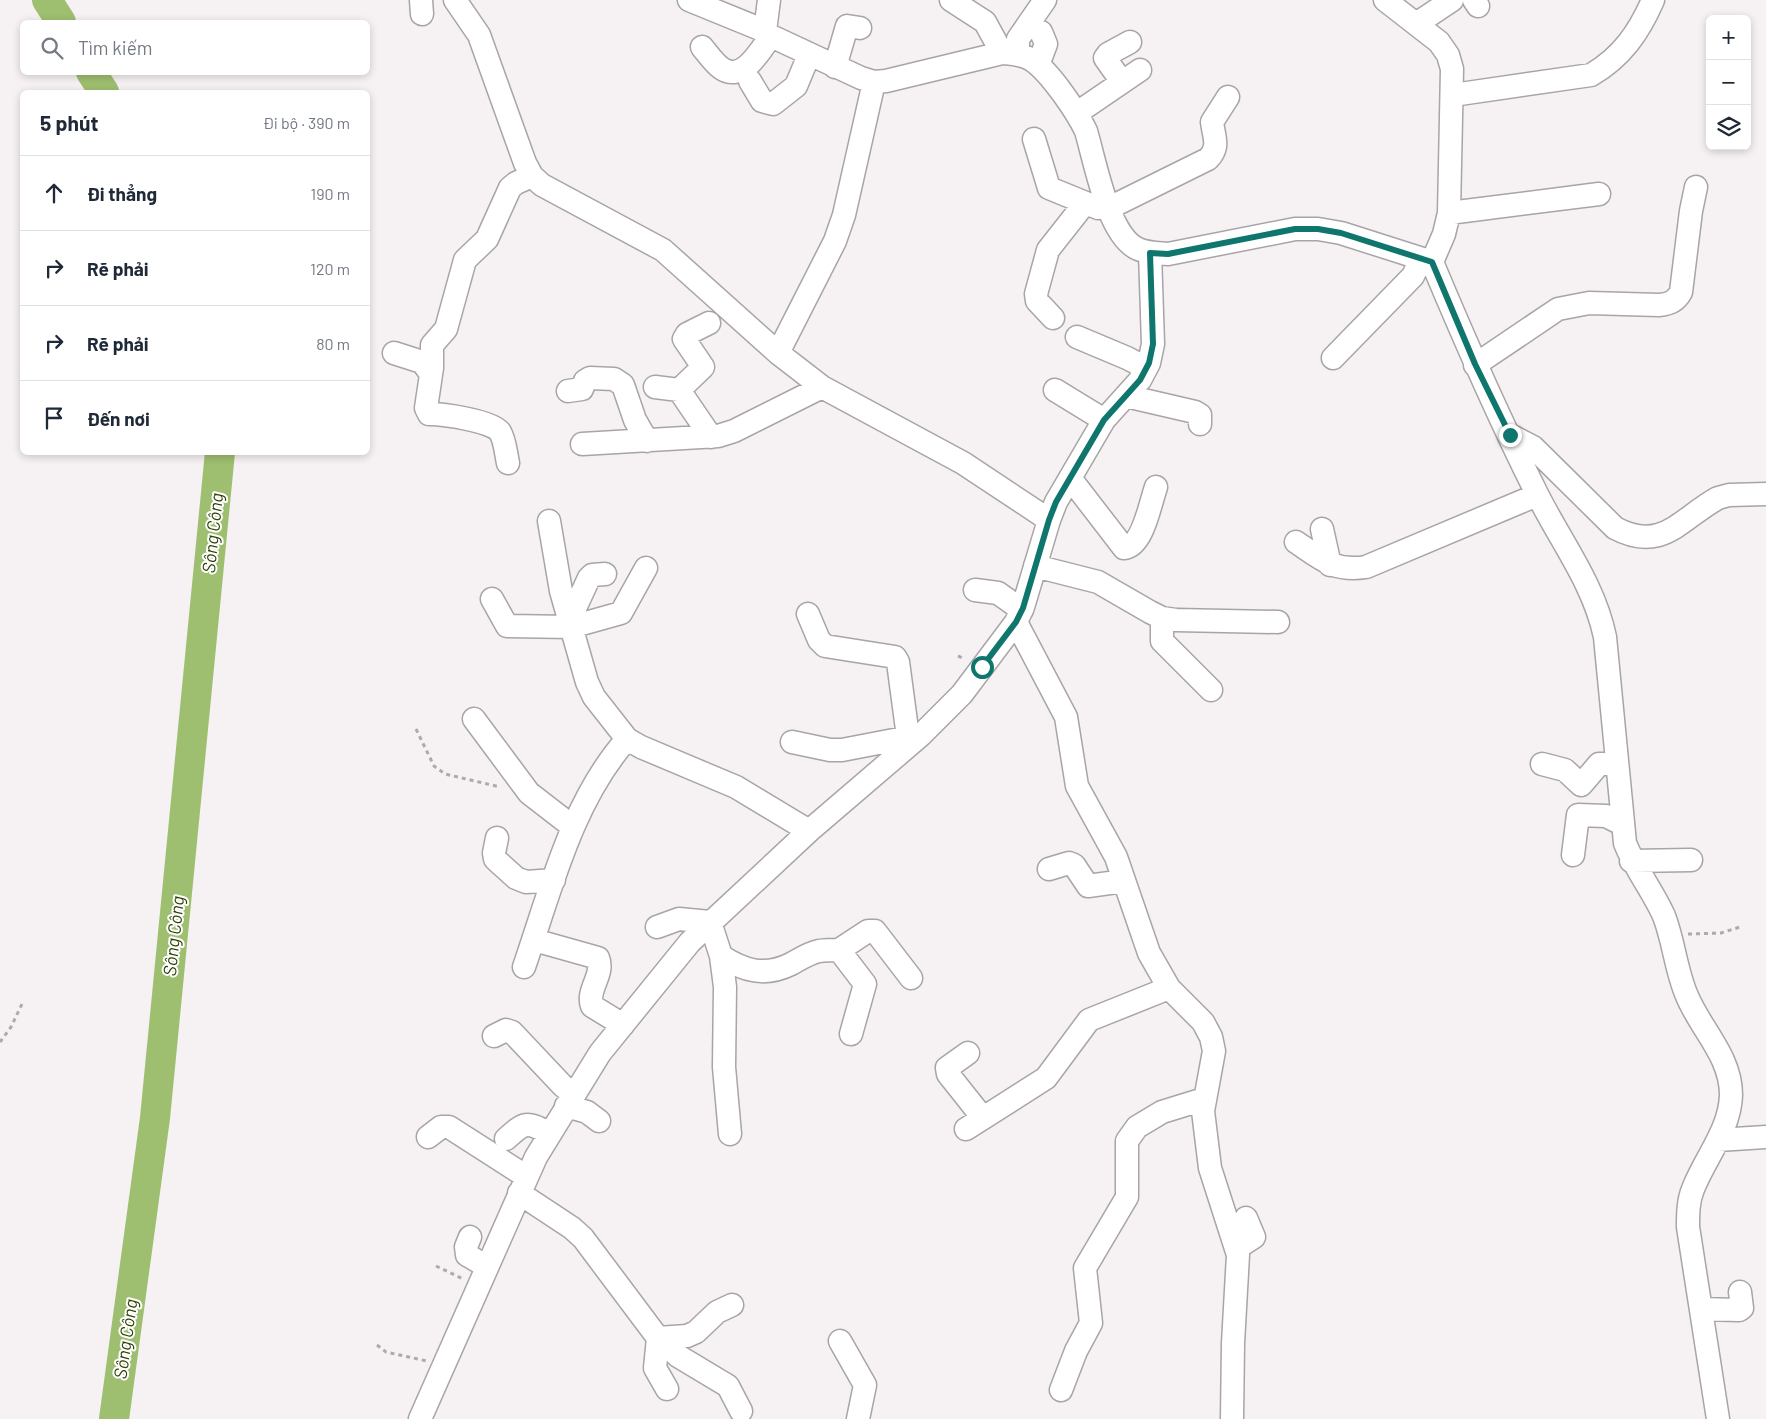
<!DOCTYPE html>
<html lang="vi">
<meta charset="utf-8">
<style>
body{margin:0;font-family:Barlow,sans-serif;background:#f6f6f7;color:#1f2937}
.controls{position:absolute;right:15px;top:15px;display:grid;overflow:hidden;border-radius:8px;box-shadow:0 2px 8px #0003}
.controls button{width:45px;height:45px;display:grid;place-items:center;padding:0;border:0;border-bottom:1px solid #e0e1e3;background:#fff;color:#1f2937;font:25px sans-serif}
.stop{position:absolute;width:15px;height:15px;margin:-11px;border:4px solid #0f766e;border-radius:50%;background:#fff}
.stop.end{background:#0f766e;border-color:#fff;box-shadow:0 1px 5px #0008}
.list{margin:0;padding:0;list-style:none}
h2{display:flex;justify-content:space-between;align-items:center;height:65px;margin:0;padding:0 20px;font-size:21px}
h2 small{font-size:16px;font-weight:400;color:#747a83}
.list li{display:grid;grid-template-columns:32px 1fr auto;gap:15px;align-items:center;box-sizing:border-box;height:75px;padding:0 20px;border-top:1px solid #e0e1e3}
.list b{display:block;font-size:19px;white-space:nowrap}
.list em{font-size:16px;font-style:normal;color:#747a83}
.icon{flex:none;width:28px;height:28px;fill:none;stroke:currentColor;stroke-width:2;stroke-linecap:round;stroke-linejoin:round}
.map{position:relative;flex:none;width:1766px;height:1419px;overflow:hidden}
.search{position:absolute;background:#fff;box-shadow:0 2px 8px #0003;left:20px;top:20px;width:350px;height:55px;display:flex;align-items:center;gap:12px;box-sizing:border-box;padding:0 18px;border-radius:8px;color:#747a83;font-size:19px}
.panel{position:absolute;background:#fff;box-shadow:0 2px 8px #0003;left:20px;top:90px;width:350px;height:365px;border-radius:8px}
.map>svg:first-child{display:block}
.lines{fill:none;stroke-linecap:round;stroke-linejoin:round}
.river{stroke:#9ebf70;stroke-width:30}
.minor-casing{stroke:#a9a4a5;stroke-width:25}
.path{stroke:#aeaaab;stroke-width:3;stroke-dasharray:4 4;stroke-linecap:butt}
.minor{stroke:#fff;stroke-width:22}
.route{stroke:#0f766e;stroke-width:6}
.labels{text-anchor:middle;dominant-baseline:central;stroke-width:4;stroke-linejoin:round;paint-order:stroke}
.water-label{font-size:18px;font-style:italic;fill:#2d4105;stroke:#fff}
</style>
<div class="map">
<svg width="1766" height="1419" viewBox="0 0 1766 1419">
<rect width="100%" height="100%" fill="#f6f1f2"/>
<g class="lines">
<path class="river" d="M47,0L61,22
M91,72L104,92
M114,1419L155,1118L220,452"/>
<defs>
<path id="minor" d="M421,0L422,14
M455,0L479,35L525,163L532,176L542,185L663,250L778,353L822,387L963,463L1049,520
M689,0L765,31
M769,0L765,31L771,36L861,78L874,82L886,81L1002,53C1012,54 1023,54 1032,60C1050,72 1077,112 1086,131C1095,161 1108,236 1138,249C1147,253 1157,253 1168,254L1295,229H1318L1341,233L1432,262
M951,0L985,22L1002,53
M1385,0L1439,42L1448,55L1452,69L1449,213L1444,234L1432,262C1465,341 1499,418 1537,494C1561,542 1594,584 1605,637L1625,843C1635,869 1653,891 1664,916C1674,942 1676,971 1687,996C1701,1030 1731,1056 1731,1095C1730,1130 1705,1158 1693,1189C1688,1201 1688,1214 1688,1227L1718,1419
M1474,0L1478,6
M1416,24L1452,0
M702,47C708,54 714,63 721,68C743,84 761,49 771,36
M1018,54V39L1045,0
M1038,65L1046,44L1041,32
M835,67L847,26L860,28
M750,81L762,101L773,104L796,86L809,55
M1122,82L1105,58L1108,54L1130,42
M1453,95L1591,75C1622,57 1639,32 1653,0
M1077,113L1140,70
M1034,139L1049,188L1098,208
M1109,208L1208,159C1220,147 1214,138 1212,122L1228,97
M1449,213L1599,194
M1053,318L1037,301L1036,294L1048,250L1085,203
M1077,337L1127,358L1146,368
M394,353L422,362L431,374
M778,353L835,241L844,215L874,82
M1333,358L1413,276L1421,259
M1475,365L1558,309L1589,303L1659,305C1670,304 1676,301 1681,292L1691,211L1696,187
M655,387L679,390L703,367L684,339L687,334L709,323
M679,390L711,437
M1055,390L1104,420
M568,391L582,389L585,381L590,378L614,379L623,385L635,420L647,441
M1126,396L1195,412L1200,415V424
M1510,435L1533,447L1615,528C1662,553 1680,519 1718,498L1729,495L1766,494
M582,444L718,436L734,431L822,387
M508,463C506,454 505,440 500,432C492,421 444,414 429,414L426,408L432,368V345L446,329L465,260L487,239L510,188L516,183L532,176
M1070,478L1124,548C1143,546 1150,504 1156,487
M549,521L561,591L587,682L594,697L627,739L641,747L736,787L809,831
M1322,529L1330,565
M1296,542C1321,559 1334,572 1366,567L1537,495
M1035,566L1098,582L1150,612L1162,618L1176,620L1278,622
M975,590L998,593L1022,610
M492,599L507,626L571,627L621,613L646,568
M808,614L819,640L825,646L895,657L898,662L908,737
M1162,618V641L1211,690
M569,621L589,578L592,575L605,574
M1016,622L1066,717L1077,786L1116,857L1149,953L1169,988L1203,1022L1211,1037L1214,1051L1203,1111L1210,1168L1238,1255L1233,1343L1232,1419
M474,719L529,793L573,827
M792,742L830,750H842L920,735
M1542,764L1565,770L1581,785L1599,764H1616
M497,838L494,853L495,859L516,878L526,882L554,880
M1573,855L1578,815L1606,816L1622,824
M1631,861L1691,860
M1049,869L1069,863L1074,865L1088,886L1124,881
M657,927L679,919L710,922L721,956L725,987L724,1067L730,1134
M534,940L598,958C605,974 586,990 592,1006L623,1025
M839,950L868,931H875L911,978
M721,956C744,971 765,977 791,964C800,959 809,953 819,951C826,950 833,950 839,950L865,984L851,1034
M524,967C551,889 572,801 627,739
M494,1036L506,1030L512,1032L563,1086L574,1094
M968,1053L947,1068L948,1074L983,1118
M566,1106L587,1112L599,1121
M966,1129L1046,1078L1089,1020L1169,988
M428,1137L441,1127H449L527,1177
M506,1139C526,1121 526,1122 550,1133
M1718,1140L1766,1137
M519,1193L572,1228L583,1238L658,1338L678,1356L728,1386L741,1411
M470,1237L466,1247L467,1255L486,1266
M1237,1248L1254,1237L1246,1218
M1701,1309L1739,1310L1742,1308L1740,1292
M840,1341L865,1385L858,1419
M667,1389L655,1368L658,1338L687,1336L696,1332L717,1312L732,1305
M1061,1390L1076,1351L1091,1323L1085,1268L1127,1197V1141L1137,1127L1162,1112L1204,1099
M420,1419L536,1157L600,1053L690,942L809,831L921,735L962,694L1016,622L1023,607L1049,520L1056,502L1104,420L1140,380L1149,363L1153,344L1150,253"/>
</defs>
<use href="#minor" class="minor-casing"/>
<path class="path" d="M958,656L965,659
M416,729L434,766L445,774L500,787
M1688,934L1721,933L1740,927
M0,1042L11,1027L22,1004
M436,1266L463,1279
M377,1345L386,1352L427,1361"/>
<use href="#minor" class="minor"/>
</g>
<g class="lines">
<path class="route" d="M982,667L1016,622L1023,608L1049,520L1056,502L1104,420L1140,380L1149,363L1153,344L1150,253L1168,254L1295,229H1318L1341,233L1432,262L1475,364L1510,435"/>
</g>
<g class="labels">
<g class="water-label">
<text transform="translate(212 533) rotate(-84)">Sông Công</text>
<text transform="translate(173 936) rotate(-84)">Sông Công</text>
<text transform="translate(125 1339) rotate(-82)">Sông Công</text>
</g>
</g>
</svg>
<div class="controls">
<button>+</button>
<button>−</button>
<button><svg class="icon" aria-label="layers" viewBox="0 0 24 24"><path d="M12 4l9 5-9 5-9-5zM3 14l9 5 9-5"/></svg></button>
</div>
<div class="stop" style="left:982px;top:667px"></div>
<div class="stop end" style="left:1510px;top:435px"></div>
<div class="search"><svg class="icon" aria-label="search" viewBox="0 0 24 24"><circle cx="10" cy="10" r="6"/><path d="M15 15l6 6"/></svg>Tìm kiếm</div>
<section class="panel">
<h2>5 phút<small>Đi bộ · 390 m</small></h2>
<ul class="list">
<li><svg class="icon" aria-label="ahead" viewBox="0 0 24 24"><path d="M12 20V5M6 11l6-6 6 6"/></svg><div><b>Đi thẳng</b></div><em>190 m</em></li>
<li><svg class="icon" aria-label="right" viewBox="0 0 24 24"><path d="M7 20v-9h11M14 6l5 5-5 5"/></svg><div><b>Rẽ phải</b></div><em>120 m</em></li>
<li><svg class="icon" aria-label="right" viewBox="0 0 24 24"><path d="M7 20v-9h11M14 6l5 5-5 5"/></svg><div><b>Rẽ phải</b></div><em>80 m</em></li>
<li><svg class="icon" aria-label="arrive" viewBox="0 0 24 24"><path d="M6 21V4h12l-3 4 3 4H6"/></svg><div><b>Đến nơi</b></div></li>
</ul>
</section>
</div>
